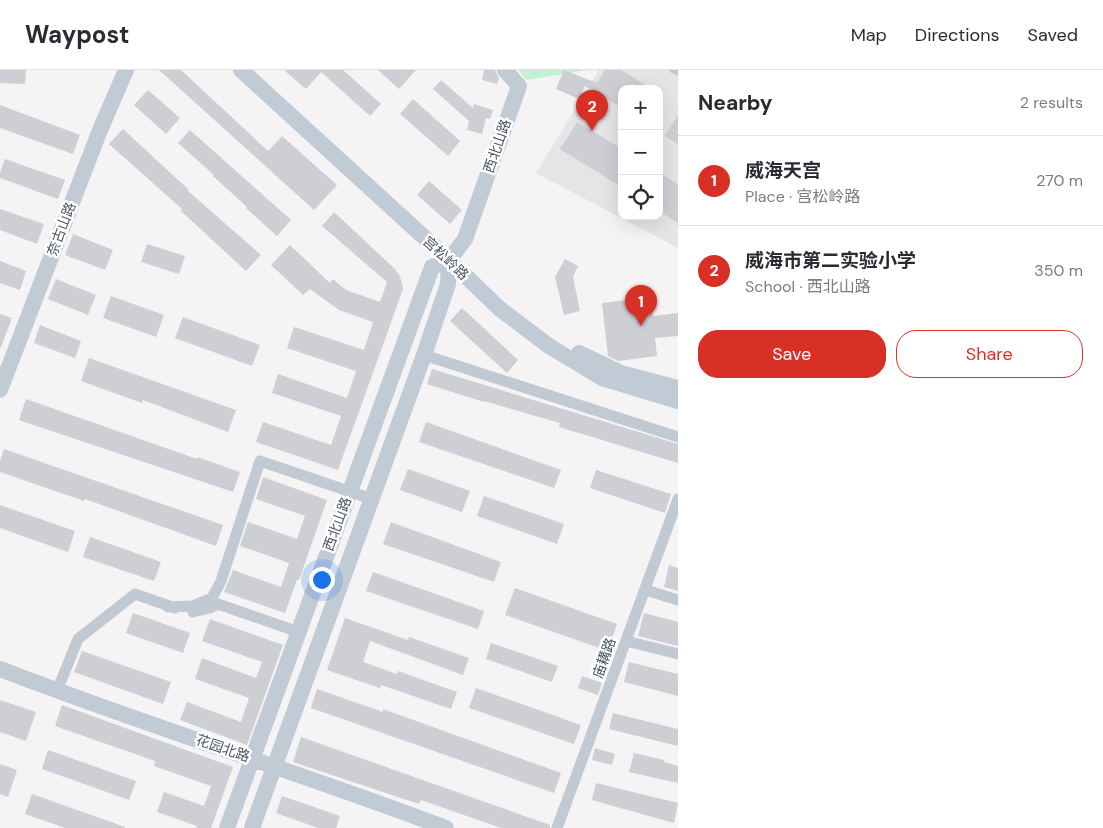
<!DOCTYPE html>
<meta charset="utf-8">
<style>
body{margin:0;font-family:"DM Sans","Noto Sans SC",sans-serif;background:#f2f2f3;color:#2b2b33}
.controls{position:absolute;right:15px;top:15px;display:grid;overflow:hidden;border-radius:10px;box-shadow:0 5px 20px #0002}
.controls button{width:45px;height:45px;display:grid;place-items:center;padding:0;border:0;border-bottom:1px solid #e1e1e2;background:#fff;color:#2b2b33;font:25px sans-serif}
.you{position:absolute;left:321px;top:509px;width:18px;height:18px;margin:-12px;border:4px solid #fff;border-radius:50%;background:#1a73e8;box-shadow:0 0 0 8px #1a73e833}
.badge{display:grid;place-items:center;width:32px;height:32px;border-radius:50%;background:#d93025;color:#fff;font-size:16px;font-weight:700}
.pin{position:absolute;translate:-50% -41px;filter:drop-shadow(0 1px 2px #0008)}
.pin::after{content:'';position:absolute;top:26px;width:18px;height:15px;background:inherit;clip-path:polygon(0 0,100% 0,50% 100%)}
.list{margin:0;padding:0;list-style:none}
h2{display:flex;justify-content:space-between;align-items:center;height:65px;margin:0;padding:0 20px;font-size:21px}
h2 small{font-size:16px;font-weight:400;color:#7c7c81}
.list li{display:grid;grid-template-columns:32px 1fr auto;gap:15px;align-items:center;box-sizing:border-box;height:90px;padding:0 20px;border-top:1px solid #e1e1e2}
.list b{display:block;font-size:19px;white-space:nowrap}
.list p{margin:0;font-size:16px;white-space:nowrap;color:#7c7c81}
.list em{font-size:16px;font-style:normal;color:#7c7c81}
.actions{display:flex;gap:10px;padding:15px 20px}
.actions a{flex:1;padding:11px 0;border:1px solid #d93025;border-radius:20px;text-align:center;font-size:18px;color:#d93025}
.actions .main{background:#d93025;color:#fff}
.icon{flex:none;width:28px;height:28px;fill:none;stroke:currentColor;stroke-width:2;stroke-linecap:round;stroke-linejoin:round}
.map{position:relative;flex:none;width:678px;height:758px;overflow:hidden}
header{display:flex;align-items:center;gap:30px;box-sizing:border-box;height:70px;padding:0 25px;background:#fff;border-bottom:1px solid #e1e1e2}
header strong{font-size:24px}
nav{display:flex;gap:28px;margin-inline-start:auto;font-size:18px}
main{display:flex}
aside{flex:1;background:#fff}
.map>svg:first-child{display:block}
.education{fill:#e6e4e5;fill-rule:evenodd}
.green{fill:#c3f1d5}
.building{fill:#cdcfd5}
.lines{fill:none;stroke-linecap:round;stroke-linejoin:round}
.lane{stroke:#c1cad2;stroke-width:5.5}
.street{stroke:#c1cad2;stroke-width:11}
.secondary{stroke:#c1cbd6;stroke-width:16}
.labels{text-anchor:middle;dominant-baseline:central;stroke-width:5;stroke-linejoin:round;paint-order:stroke}
.street-label{font-size:14px;fill:#4a5661;stroke:#fff}
</style>
<header>
<strong>Waypost</strong>
<nav><a>Map</a><a>Directions</a><a>Saved</a></nav>
</header>
<main>
<div class="map">
<svg width="678" height="758" viewBox="0 0 678 758">
<rect width="100%" height="100%" fill="#f5f3f3"/>
<path class="education" d="M599,0H678V178L536,103ZM622,19H659V146H622Z"/>
<path class="green" d="M519,0H588L526,10Z"/>
<path class="building" d="M0,0H26L25,14L0,13Z
M159,0H181L268,81L282,66L337,115L314,140Z
M284,0H343L381,34L370,46L321,2L306,19Z
M378,0H416L399,19Z
M484,0H495L499,8L497,14L482,10Z
M564,0L597,13L605,0H621L652,19H622V38L585,16L579,29L556,19Z
M441,10L473,38L474,34L493,40L490,49L486,48L482,64L467,60L469,51L433,19Z
M148,20L180,48L166,64L134,35Z
M413,29L460,71L448,86L400,44Z
M0,35L80,65L73,84L0,58Z
M678,45V74L665,66Z
M577,52L622,79V110L618,115L560,79Z
M123,59L189,120L188,121L261,185L246,201L181,141L182,139L109,74Z
M190,60L291,150L277,166L246,138L247,137L213,106L214,105L178,73Z
M5,89L65,110L58,129L0,108V103Z
M659,103L678,114V153L659,141Z
M429,111L462,140L450,154L417,125Z
M0,139L44,154L37,174L0,160Z
M334,142L395,199L400,206L403,219L338,400L256,372L263,352L331,375L341,346L272,323L278,304L347,328L356,301L287,278L294,257L364,280L373,252L339,240L310,219L303,225L271,195L290,175L330,213L333,209L346,220L380,232L387,212L322,156Z
M73,164L113,180L105,200L65,185Z
M147,174L185,186L179,204L141,192Z
M565,189L578,196L573,207L580,241L564,245L555,207Z
M0,191L26,201L20,220L0,213Z
M56,209L96,225L88,245L48,229Z
M111,226L164,245L156,267L103,248Z
M650,227L653,246L678,243V266L655,268L657,286L618,291L608,286L602,233Z
M462,238L518,290L507,303L450,251Z
M0,244L12,248L1,277H0Z
M183,247L260,275L252,296L175,268Z
M40,255L81,271L75,288L34,273Z
M89,288L236,340L228,362L143,330L142,333L81,311Z
M432,299L678,374V393L559,357L560,353L484,331V332L427,314Z
M26,329L197,389V387L240,402L233,422L19,350Z
M426,352L561,400L554,418L419,372Z
M4,379L223,455L216,476L85,429L84,431L0,402V391Z
M408,399L470,421L462,442L400,420Z
M596,400L671,424L665,443L590,418Z
M263,407L327,430L299,510H297L285,543L224,522L233,500L281,517L289,493L240,476L248,452L297,469L305,446L256,429Z
M484,426L564,454L557,474L477,446Z
M0,435L75,461L68,482L0,458Z
M391,452L501,492L494,512L383,474Z
M90,467L161,492L154,511L83,487Z
M669,495L678,498V521L664,517Z
M373,502L484,541L478,559L366,521Z
M515,518L617,554L608,581L505,545Z
M133,543L190,563L183,583L126,563Z
M644,543L678,552V576L638,566Z
M345,548L408,570L409,567L469,588L463,605L370,571L363,592L397,604L398,601L457,622L451,639L381,615L380,618L327,600Z
M210,549L283,575L247,675L180,650L187,632L241,652L249,628L195,609L202,588L256,608L262,592L202,571Z
M491,573L558,596L552,612L486,589Z
M82,581L171,612L163,634L74,602Z
M629,592L678,604V626L624,612Z
M582,606L602,613L598,625L578,618Z
M476,618L581,655L574,674L469,638Z
M317,619L383,642V639L561,703L554,723L311,638Z
M0,630L36,642L26,671L0,662Z
M62,635L233,697L211,758H196L197,756L157,742L164,722L204,736L211,716L154,696L155,691L55,656Z
M613,643L678,659V676L609,659Z
M301,667L550,755V758H501L421,730L419,734L293,692Z
M595,678L615,684L612,695L592,690Z
M48,680L136,711L129,730L42,699Z
M634,683L664,690V692L678,696V713L629,702Z
M0,694L17,700L8,727L0,724Z
M596,713L678,733L674,753L592,730Z
M32,724L125,757V758H65L25,744Z
M282,726L340,746L336,758H318L276,743Z"/>
<g class="lines">
<path class="lane" d="M672,0L678,3"/>
<path class="street" d="M424,285L678,367
M646,520L678,530
M168,537L192,536L212,528L221,511L260,391L372,429
M193,542L210,538L218,534L299,562
M626,571L678,584
M57,621L78,569L135,524L175,538
M557,758L678,429"/>
<path class="secondary" d="M241,0L449,190L500,239L549,276L602,308L678,331
M579,283L621,303L678,318
M0,320L100,60L126,0
M0,599C147,656 298,702 446,758
M227,758L432,197L449,190L465,169L519,16L505,0
M252,758L424,285L448,214L449,190"/>
</g>
<g class="labels">
<g class="street-label">
<text transform="translate(497 76) rotate(-71)">西北山路</text>
<text transform="translate(61 159) rotate(-69)">奈古山路</text>
<text transform="translate(446 188) rotate(43)">宫松岭路</text>
<text transform="translate(337 454) rotate(-70)">西北山路</text>
<text transform="translate(604 588) rotate(-70)">庙耩路</text>
<text transform="translate(223 678) rotate(19)">花园北路</text>
</g>
</g>
</svg>
<div class="controls">
<button>+</button>
<button>−</button>
<button><svg class="icon" aria-label="locate" viewBox="0 0 24 24"><circle cx="12" cy="12" r="6"/><path d="M12 2v4M12 18v4M2 12h4M18 12h4"/></svg></button>
</div>
<div class="you"></div>
<div class="pin badge" style="left:641px;top:256px">1</div>
<div class="pin badge" style="left:592px;top:61px">2</div>
</div>
<aside>
<h2>Nearby<small>2 results</small></h2>
<ul class="list">
<li><span class="badge">1</span><div><b>威海天宫</b><p>Place · 宫松岭路</p></div><em>270 m</em></li>
<li><span class="badge">2</span><div><b>威海市第二实验小学</b><p>School · 西北山路</p></div><em>350 m</em></li>
</ul>
<div class="actions"><a class="main">Save</a><a>Share</a></div>
</aside>
</main>
